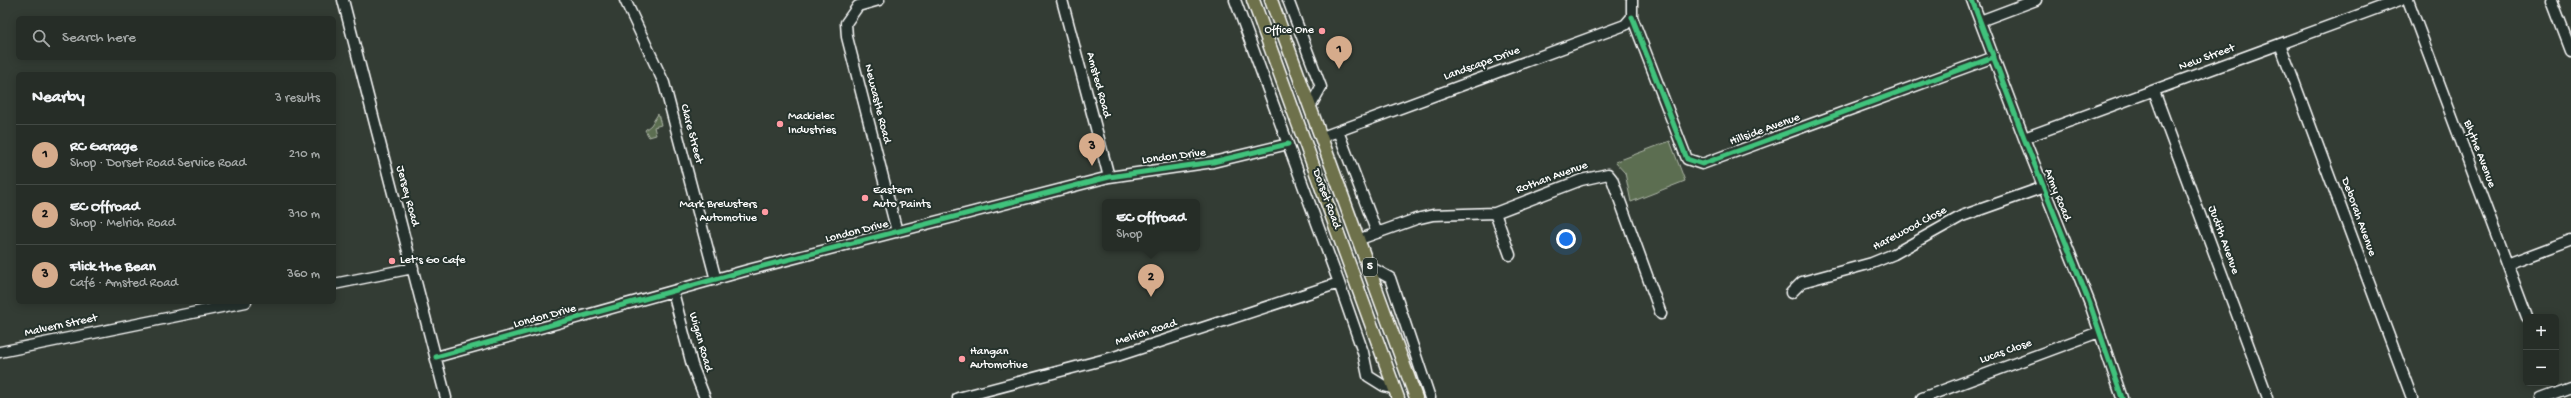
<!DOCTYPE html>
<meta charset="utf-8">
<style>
body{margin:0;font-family:"Gochi Hand",sans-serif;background:#323933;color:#f1f3f6}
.controls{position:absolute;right:12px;bottom:12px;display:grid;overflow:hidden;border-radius:6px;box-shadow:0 2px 10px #0003}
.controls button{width:36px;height:36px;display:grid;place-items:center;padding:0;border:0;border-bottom:1px solid #424944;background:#262d27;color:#f1f3f6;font:20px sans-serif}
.you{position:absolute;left:1566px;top:239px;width:14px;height:14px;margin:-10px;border:3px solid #fff;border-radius:50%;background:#1a73e8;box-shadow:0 0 0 6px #1a73e833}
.badge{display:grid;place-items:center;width:26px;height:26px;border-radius:50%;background:#d6ab8b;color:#111;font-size:13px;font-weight:700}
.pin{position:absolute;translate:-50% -33px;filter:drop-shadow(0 1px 2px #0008)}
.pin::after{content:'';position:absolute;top:21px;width:14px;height:12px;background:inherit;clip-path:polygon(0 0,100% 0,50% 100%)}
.popup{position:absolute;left:1102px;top:199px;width:98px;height:52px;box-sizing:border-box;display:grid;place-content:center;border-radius:6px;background:#262d27;filter:drop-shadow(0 1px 3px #0005);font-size:13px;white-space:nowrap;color:#a4a8a7}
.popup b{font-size:15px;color:#f1f3f6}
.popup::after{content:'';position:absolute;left:50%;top:100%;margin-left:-8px;border:8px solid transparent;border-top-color:#262d27}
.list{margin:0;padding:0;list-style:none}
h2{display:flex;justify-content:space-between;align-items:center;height:52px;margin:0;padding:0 16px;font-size:17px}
h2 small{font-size:13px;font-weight:400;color:#a4a8a7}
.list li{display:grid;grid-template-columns:26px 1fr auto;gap:12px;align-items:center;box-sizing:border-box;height:60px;padding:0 16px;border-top:1px solid #424944}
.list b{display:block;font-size:15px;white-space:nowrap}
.list p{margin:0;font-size:13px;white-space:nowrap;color:#a4a8a7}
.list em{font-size:13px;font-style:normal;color:#a4a8a7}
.icon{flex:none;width:22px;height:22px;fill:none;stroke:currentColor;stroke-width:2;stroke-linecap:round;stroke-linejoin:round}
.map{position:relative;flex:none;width:2571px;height:398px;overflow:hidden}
.search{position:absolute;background:#262d27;box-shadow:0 2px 10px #0003;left:16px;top:16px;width:320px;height:44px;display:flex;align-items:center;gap:10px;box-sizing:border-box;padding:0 14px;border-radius:6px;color:#a4a8a7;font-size:15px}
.panel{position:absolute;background:#262d27;box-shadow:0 2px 10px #0003;left:16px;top:72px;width:320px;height:232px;border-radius:6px}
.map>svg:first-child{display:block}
.green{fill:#5c6e51;stroke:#aeb6a8}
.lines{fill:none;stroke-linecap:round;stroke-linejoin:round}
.minor-casing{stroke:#fff;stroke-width:13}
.major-casing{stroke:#fff;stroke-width:15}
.minor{stroke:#26332d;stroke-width:10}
.major{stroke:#6e714b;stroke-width:12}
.cycleway-casing{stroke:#26332d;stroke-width:8}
.cycleway{stroke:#40c37c;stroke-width:5}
.poi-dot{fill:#ff9aa2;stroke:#26332d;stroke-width:1.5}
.labels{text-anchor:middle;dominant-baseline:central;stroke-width:4;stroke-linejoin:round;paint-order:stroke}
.shield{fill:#26332d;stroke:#bec2c0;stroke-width:1}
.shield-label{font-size:11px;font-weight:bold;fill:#fff}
.poi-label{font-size:12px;fill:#fff;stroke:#26332d;text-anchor:start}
.street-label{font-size:12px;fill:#fff;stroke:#26332d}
</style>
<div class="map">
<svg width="2571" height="398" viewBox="0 0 2571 398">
<rect width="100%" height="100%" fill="#333c34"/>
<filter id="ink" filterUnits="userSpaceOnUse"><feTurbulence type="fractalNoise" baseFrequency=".025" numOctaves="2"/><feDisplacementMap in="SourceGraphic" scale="8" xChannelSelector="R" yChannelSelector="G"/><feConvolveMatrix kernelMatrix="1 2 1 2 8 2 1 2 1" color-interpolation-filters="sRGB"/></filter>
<g filter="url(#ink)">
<path class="green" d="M658,114L661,125L654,127L656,135L649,137L645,130L651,125Z
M1670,141L1685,181L1631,202L1625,173L1615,162Z"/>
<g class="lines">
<defs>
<path id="minor" d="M343,0L446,398
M625,0L664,83L716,280
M879,0L858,6L846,23L847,37L897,232
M1062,0L1109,177
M1235,0L1339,283L1363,352L1368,376L1384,386L1395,389
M1288,0L1321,87L1310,107
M1972,0L2024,138L2090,304L2122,398
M2408,0L2527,317
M2552,0L2571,50
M1632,17L1687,159L1702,164L1994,57
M1980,21L2036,0
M2280,44L2412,398
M2154,91L2268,398
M1338,131L1377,233
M1322,137L1625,25L1632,17V0
M2024,138L2400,0
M1495,213L1510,255
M1360,239L1416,219L1433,215L1495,213L1581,180L1608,174L1612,179L1661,314
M2507,264L2571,240
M1370,267L1390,278L1430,398
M334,284L413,268
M673,292L692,365L705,398
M1791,293L1802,282L1872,263L1894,254L1962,216L2044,187
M0,352L246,302
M436,357L748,270L1109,177L1213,162L1288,144
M958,398L1114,357L1339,283
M1922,398L2099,332
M2541,398L2571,387"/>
<path id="major" d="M1253,0L1398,398
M1271,0L1416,398"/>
</defs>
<use href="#minor" class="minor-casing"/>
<use href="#major" class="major-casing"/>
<use href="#minor" class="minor"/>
<use href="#major" class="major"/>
<defs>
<path id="cycleway" d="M1972,0L2024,138L2090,304L2122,398
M1632,17L1687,159L1702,164L1994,57
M436,357L748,270L1109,177L1213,162L1288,144"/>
</defs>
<use href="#cycleway" class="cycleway-casing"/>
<use href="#cycleway" class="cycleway"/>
</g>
</g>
<g class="poi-dot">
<circle cx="1322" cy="31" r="4"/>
<circle cx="780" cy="124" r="4"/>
<circle cx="865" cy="198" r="4"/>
<circle cx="765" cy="212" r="4"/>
<circle cx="392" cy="261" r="4"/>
<circle cx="962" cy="359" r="4"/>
</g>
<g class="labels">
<rect class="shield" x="1363" y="258" width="14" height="18" rx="3"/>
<g class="shield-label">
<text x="1370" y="267">5</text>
</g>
<g class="poi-label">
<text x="1314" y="31" text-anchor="end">Office One</text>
<text x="788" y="117">Mackielec<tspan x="788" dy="14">Industries</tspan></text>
<text x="873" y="191">Eastern<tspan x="873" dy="14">Auto Paints</tspan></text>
<text x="757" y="205" text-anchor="end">Mark Brewsters<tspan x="757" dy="14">Automotive</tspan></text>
<text x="400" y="261">Let's Go Cafe</text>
<text x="970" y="352">Hangan<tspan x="970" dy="14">Automotive</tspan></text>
</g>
<g class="street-label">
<text transform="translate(2207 58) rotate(-20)">New Street</text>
<text transform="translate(1482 64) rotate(-20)">Landscape Drive</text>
<text transform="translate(1098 85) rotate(75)">Amsted Road</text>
<text transform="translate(877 104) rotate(76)">Newcastle Road</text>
<text transform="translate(1765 130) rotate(-20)">Hillside Avenue</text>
<text transform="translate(691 134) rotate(75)">Clare Street</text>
<text transform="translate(2479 154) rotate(69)">Blythe Avenue</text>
<text transform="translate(1174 157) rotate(-7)">London Drive</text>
<text transform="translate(1552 178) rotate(-20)">Rothan Avenue</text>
<text transform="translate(2057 195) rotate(68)">Army Road</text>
<text transform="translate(407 196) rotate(75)">Jersey Road</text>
<text transform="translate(1326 199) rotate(70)">Dorset Road</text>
<text transform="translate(2358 217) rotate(70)">Deborah Avenue</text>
<text transform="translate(1910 229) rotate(-28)">Harewood Close</text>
<text transform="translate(857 232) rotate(-14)">London Drive</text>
<text transform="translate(2223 240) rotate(70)">Judith Avenue</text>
<text transform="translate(545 317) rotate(-15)">London Drive</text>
<text transform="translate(61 326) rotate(-12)">Malvern Street</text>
<text transform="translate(1146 333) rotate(-18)">Melrich Road</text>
<text transform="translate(700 342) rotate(74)">Wigan Road</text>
<text transform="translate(2006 352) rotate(-19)">Lucas Close</text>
</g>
</g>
</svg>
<div class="controls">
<button>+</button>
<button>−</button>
</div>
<div class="you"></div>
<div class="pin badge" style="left:1339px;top:69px">1</div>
<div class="pin badge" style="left:1151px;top:297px">2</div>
<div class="popup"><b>EC Offroad</b>Shop</div>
<div class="pin badge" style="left:1092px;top:166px">3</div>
<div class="search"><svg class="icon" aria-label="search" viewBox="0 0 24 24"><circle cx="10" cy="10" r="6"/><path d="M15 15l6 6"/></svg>Search here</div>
<section class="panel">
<h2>Nearby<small>3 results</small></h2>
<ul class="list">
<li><span class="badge">1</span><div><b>RC Garage</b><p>Shop · Dorset Road Service Road</p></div><em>210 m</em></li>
<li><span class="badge">2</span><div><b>EC Offroad</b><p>Shop · Melrich Road</p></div><em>310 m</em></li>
<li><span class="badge">3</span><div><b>Flick the Bean</b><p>Café · Amsted Road</p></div><em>360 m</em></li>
</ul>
</section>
</div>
